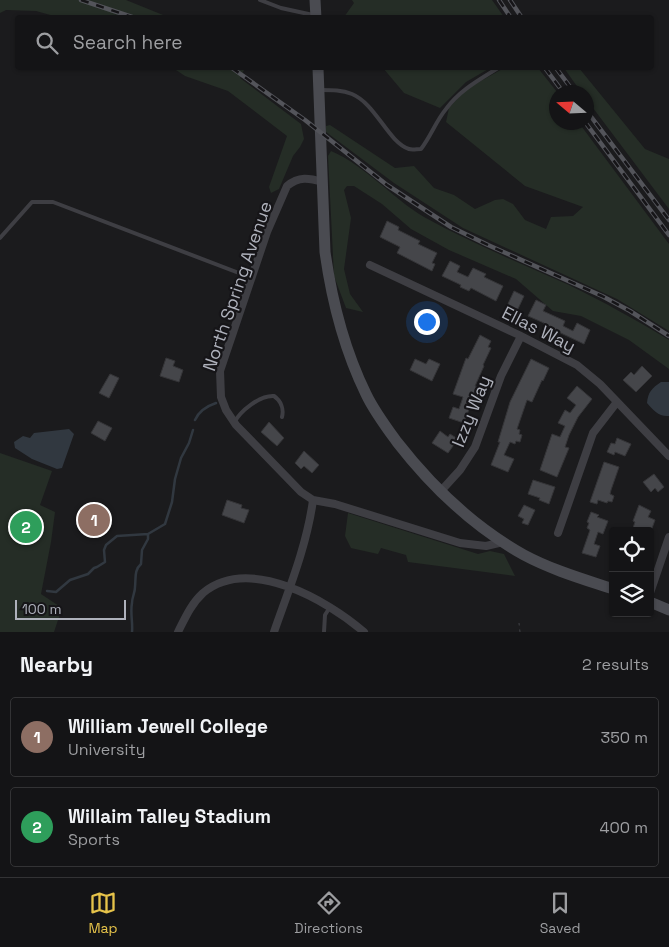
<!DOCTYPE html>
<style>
body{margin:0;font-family:"Space Grotesk",sans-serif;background:#212123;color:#f1f3f6}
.controls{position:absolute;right:15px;bottom:15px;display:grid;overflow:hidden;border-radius:5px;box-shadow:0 1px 4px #0004}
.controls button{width:45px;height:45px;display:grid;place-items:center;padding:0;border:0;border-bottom:1px solid #333335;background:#141416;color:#f1f3f6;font:25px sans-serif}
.compass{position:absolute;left:549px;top:85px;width:45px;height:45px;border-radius:50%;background:#141416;box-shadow:0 1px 4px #0004;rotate:289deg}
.scale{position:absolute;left:15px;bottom:12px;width:111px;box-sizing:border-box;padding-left:5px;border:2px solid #aeb1bb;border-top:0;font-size:14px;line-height:18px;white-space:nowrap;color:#aeb1bb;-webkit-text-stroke:4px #161518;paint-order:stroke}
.you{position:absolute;left:426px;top:321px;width:18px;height:18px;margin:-12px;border:4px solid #fff;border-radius:50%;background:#1a73e8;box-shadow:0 0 0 8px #1a73e833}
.badge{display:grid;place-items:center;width:32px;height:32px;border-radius:50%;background:#e6c34a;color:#fff;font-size:16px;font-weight:700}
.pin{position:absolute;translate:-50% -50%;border:2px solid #fff;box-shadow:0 1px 5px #0006}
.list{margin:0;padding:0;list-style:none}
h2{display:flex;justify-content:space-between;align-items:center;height:65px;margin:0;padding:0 20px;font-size:21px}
h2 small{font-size:16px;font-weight:400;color:#9d9ea1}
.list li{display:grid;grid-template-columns:32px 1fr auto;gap:15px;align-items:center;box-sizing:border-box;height:80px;margin:0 10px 10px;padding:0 10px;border:1px solid #333335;border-radius:5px}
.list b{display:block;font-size:19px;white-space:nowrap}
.list p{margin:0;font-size:16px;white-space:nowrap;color:#9d9ea1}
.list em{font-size:16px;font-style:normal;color:#9d9ea1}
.icon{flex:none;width:28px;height:28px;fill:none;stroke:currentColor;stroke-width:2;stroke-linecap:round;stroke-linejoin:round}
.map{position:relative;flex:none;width:669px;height:632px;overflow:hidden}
.search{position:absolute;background:#141416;box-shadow:0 1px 4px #0004;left:15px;right:15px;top:15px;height:55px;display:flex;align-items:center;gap:12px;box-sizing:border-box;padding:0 18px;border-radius:5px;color:#9d9ea1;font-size:19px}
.sheet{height:245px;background:#141416}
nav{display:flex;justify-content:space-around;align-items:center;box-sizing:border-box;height:70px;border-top:1px solid #333335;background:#141416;font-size:14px;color:#9d9ea1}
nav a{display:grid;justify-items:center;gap:2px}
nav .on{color:#e6c34a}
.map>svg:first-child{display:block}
.green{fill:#252d26}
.water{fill:#313840}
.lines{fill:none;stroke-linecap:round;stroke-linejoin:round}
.stream{stroke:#313840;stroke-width:2.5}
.building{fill:#45464a;stroke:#353538}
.path{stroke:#424348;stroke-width:1;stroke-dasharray:2.5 4;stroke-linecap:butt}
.service{stroke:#3e3e43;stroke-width:4}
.minor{stroke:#3e3e43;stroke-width:8}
.secondary{stroke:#4a4b51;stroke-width:11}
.rail-casing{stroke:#53545a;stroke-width:4.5}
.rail{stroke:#161518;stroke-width:2.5;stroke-dasharray:8;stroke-linecap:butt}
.labels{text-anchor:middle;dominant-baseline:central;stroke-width:4.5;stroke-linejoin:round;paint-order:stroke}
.street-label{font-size:18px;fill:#aeb1bb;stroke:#161518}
</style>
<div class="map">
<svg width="669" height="632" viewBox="0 0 669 632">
<rect width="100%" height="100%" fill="#1b1b1d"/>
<path class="green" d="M0,0H126L168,17L61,18L36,11L6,10L0,13Z
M352,0H492L504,17H344L354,3Z
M173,68H245L240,78L301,124L304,139L300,147L293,156L279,189L271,193L269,187L287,136L228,91L185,76Z
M383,68H490L466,82L440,108L404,93Z
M504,68H538L557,92L556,122L579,123L669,244V331L617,299L463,228L394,183L326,132V126L330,125L395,168L414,166L434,188L454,195L475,209L495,200L503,199L513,204L525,220L546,229L551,217L573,216L583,207L525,186L446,122L449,108L465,90Z
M564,68H579L645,149L669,159V209L587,100L586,92H581Z
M331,151C366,166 392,198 424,217C471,243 520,263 569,285C604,302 636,320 669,340V369L629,340L581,316L553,311L516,279L449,250L411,229L382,204L354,186H347L344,190L351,218L344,269L350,294L363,312L346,308L334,276L328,156Z
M0,453L52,471L40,505L55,512L51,542L41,594L62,608L54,632H0Z
M348,513L478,554L490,551L504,554L515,576L408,562L406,555L381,548L378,554L351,548L345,536Z"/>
<path class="water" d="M661,382H669V416C659,417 653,410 647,403C648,392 652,388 661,382Z
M69,429L74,434L62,468L57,469L32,459L15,448L14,442L23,436L30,438L34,433Z"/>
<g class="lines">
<path class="stream" d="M195,420C199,411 207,406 216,403
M47,591L56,592L70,580L88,574L94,568L97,567L105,562L104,550L106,545L117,536L148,534L165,524L172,502L175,479L181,458L189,443L193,430
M132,632C133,622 130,613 132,603C132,597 135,593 135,587C136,578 134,570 141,564L142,550L148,539V534"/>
</g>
<path class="building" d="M387,221L399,227L398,230L420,241L418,244L437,253L432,263L435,264L432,271L397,253L400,247L380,237Z
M450,261L460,266L457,272L468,277L473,268L486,274L484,277L503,286L496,301L471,288L469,291L460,287L461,285L442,276Z
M514,291L524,296L517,311L507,306Z
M536,300L546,305L543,311L565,321L563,326L573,331L577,323L590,330L584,344L544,325V323L528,316Z
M480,335L491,341L488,347L491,348L483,365L484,366L475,386L477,387L464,423L449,418L453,407L459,409L463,397L453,394L466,358L468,359Z
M166,358L175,361L173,366L183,370L179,382L160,376Z
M415,359L426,364L429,359L440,364L432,381L410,370Z
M531,359L549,368L543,381L542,380L532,402L527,400L517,429L520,430L519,434L522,435L520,442L516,441L515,444L510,442L504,455L514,459L508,472L491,465L500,442H498L510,402Z
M642,366L652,376L636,392L623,380L631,372L634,375Z
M110,374L119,378L109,398L99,393Z
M577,386L592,399L578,417L569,435L565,447L569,448L557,477L540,470L552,434L560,437L565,426L558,423L565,410L570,413L576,405L567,398Z
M98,421L112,428L105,441L91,433Z
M269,422L284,438L277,446L261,432Z
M440,431L448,437L450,434L458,439L448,453L432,443Z
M617,438L631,444L625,456L615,452L614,455L607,452L611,443L615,444Z
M304,451L319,465L312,473L304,466L301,469L295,463Z
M604,462L619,467L611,490L610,494L614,496L612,502L608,501L607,503L598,500L597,504L590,502Z
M654,474L664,487L658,492L655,488L651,492L643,482Z
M533,480L555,487L549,504L539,500L540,498L528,494Z
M227,500L242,505L241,508L249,510L244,523L222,515Z
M524,505L535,510L528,525L522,523L524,519L518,516Z
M639,505L651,511L648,517L655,520L651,531H632L635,522L633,521Z
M591,512L599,515L597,517L608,521L603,534L598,532L594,544L600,546L596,557L582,553L590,530L587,528L589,523L587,522Z"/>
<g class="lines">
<path class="path" d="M519,623L520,632"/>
<path class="service" d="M260,0L281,8L313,15
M321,90C332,90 342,90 352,94C376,104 388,142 409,149C412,150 417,149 421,149C431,136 436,121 446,109C460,90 479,80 498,68
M0,238L32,202H53L252,278
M234,423C240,411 260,395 274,396C281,401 284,409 282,417
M324,632L325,615L330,607"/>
<path class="minor" d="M323,182C309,178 299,176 287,186L267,232L220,371L221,397L226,410L236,425L301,492L313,500L335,504L460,543L486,546L503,542
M370,265L519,335L577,365L600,384L669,456
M440,492L460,470L475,447L501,376L521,336
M558,533L593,433L617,402
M650,593L669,537
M178,632C185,618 191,604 203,593C249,555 327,600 364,632
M274,632C289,589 307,545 313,500"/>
<path class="secondary" d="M315,0L316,18
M318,68L325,252C332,302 344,349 366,394C374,411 386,427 397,442C432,487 474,527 524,555C552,570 583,579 613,589
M650,602L669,610"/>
<defs>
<path id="rail" d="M81,0L135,18
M499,0L511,18
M510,0L522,18
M232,68L305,120L387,185L451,227L488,245L602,296L630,311L669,336
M545,68L563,92
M556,68L574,92
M586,110L669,220
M585,122L669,235"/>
</defs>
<use href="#rail" class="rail-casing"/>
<use href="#rail" class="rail"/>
</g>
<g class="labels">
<g class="street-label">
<text transform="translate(237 286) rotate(-71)">North Spring Avenue</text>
<text transform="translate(539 329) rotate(27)">Ellas Way</text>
<text transform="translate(471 411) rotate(-68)">Izzy Way</text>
</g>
</g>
</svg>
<div class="controls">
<button><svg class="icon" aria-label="locate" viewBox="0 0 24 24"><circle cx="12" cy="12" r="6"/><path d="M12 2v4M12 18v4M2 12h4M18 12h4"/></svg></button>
<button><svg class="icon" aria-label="layers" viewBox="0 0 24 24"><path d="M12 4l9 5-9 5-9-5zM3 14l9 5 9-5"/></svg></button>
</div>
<svg class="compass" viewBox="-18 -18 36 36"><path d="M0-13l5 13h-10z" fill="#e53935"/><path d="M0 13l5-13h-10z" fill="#9d9ea1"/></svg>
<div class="scale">100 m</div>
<div class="you"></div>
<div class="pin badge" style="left:94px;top:520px;background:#8d6e63">1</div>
<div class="pin badge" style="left:26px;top:527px;background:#2e9e5b">2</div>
<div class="search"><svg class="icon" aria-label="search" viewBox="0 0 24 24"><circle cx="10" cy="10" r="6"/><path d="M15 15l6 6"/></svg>Search here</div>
</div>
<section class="sheet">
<h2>Nearby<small>2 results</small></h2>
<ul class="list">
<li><span class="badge" style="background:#8d6e63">1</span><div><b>William Jewell College</b><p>University</p></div><em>350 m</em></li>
<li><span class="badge" style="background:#2e9e5b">2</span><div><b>Willaim Talley Stadium</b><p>Sports</p></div><em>400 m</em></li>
</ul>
</section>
<nav>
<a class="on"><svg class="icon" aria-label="map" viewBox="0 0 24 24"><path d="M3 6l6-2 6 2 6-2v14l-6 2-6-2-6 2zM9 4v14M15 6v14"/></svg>Map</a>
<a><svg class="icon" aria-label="directions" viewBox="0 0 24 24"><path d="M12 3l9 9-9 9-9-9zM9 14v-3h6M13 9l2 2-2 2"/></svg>Directions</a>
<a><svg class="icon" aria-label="saved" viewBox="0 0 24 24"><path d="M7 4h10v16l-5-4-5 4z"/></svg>Saved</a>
</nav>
